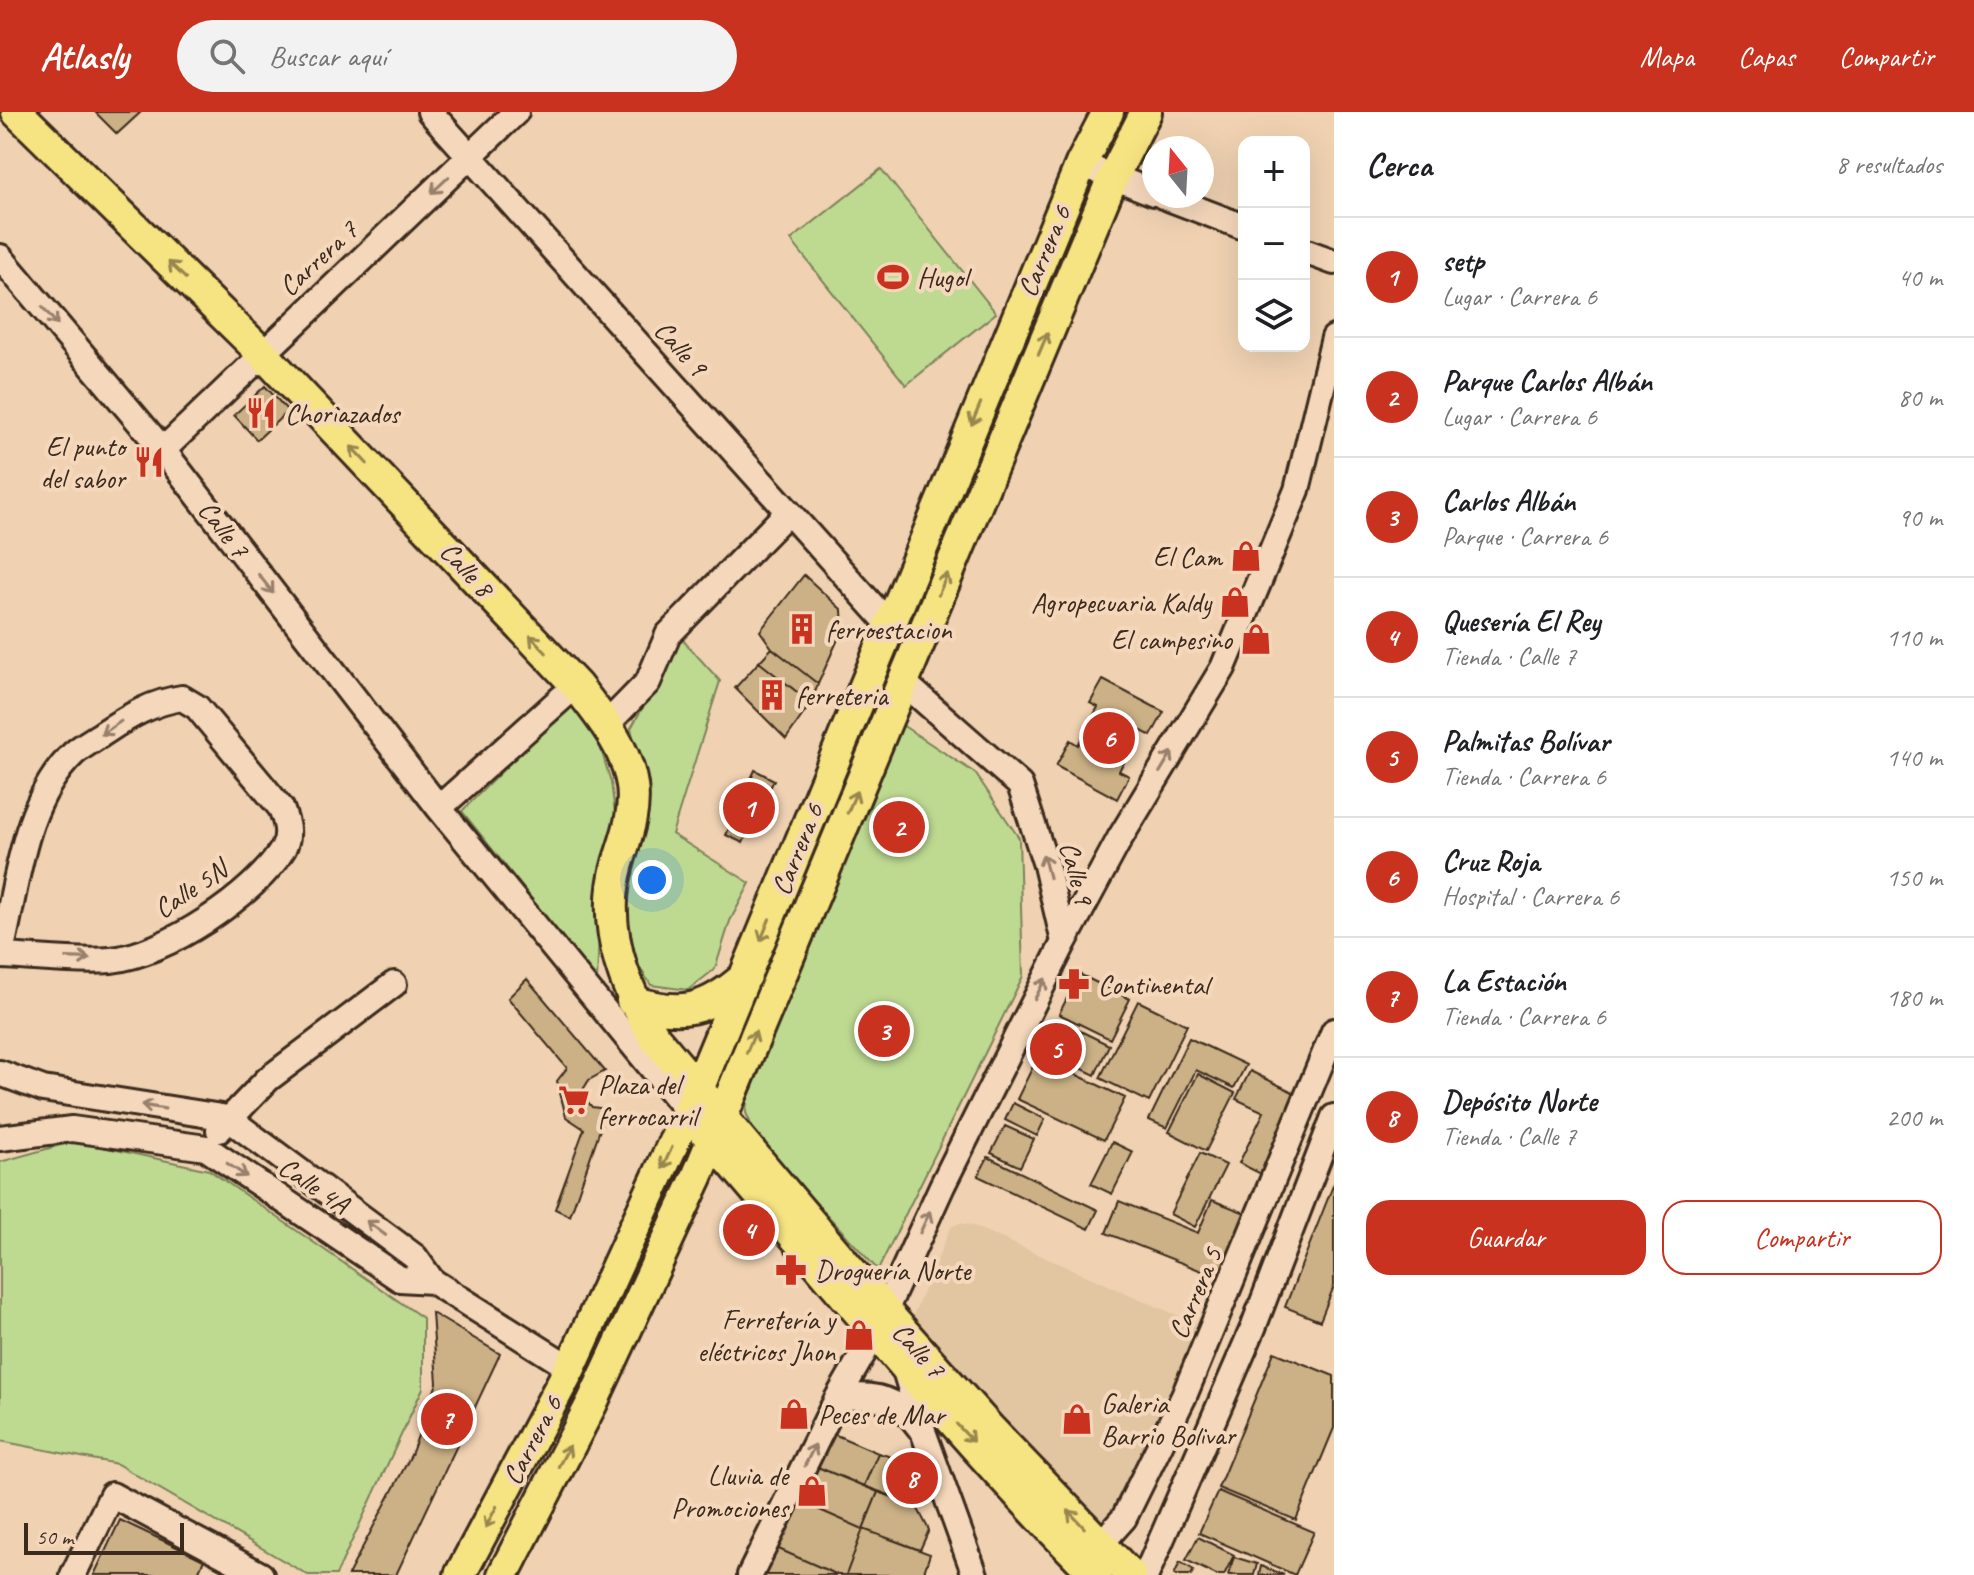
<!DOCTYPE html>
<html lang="es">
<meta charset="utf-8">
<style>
body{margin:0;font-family:Caveat,sans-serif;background:#f2f2f2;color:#202124}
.controls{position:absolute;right:24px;top:24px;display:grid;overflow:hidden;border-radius:16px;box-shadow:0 8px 32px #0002}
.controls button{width:72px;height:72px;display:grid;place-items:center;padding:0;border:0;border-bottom:2px solid #e0e0e0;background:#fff;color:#202124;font:40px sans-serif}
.compass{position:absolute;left:1142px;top:24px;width:72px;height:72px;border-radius:50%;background:#fff;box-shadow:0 8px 32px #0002;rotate:342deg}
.scale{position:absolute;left:24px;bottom:20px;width:160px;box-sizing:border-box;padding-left:8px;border:4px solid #3b2a1e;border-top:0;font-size:22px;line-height:28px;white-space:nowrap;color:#3b2a1e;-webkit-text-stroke:6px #f5d7bb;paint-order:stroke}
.you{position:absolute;left:652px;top:768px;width:28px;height:28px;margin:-20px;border:6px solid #fff;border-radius:50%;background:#1a73e8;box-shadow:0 0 0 12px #1a73e833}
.badge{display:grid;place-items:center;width:52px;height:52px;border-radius:50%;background:#c8321e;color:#fff;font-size:26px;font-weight:700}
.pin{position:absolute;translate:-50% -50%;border:4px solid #fff;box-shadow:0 2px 8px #0006}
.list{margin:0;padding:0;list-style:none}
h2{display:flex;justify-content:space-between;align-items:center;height:104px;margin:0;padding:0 32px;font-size:34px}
h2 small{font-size:26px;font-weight:400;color:#757577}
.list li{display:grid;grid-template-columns:52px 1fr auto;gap:24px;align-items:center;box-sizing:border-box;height:120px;padding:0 32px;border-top:2px solid #e0e0e0}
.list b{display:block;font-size:30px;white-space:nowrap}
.list p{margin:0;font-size:26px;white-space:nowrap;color:#757577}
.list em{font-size:26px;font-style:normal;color:#757577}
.actions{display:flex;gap:16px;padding:24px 32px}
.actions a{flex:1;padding:18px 0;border:2px solid #c8321e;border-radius:24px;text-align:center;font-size:28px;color:#c8321e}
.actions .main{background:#c8321e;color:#fff}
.icon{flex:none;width:44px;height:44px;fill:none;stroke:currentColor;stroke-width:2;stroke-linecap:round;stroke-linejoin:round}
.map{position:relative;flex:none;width:1334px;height:1463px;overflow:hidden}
header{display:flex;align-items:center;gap:48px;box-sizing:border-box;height:112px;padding:0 40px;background:#c8321e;color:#fff}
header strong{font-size:38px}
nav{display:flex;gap:44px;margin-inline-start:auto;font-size:28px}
.search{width:560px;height:72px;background:#f2f2f2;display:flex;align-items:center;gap:20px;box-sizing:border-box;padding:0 28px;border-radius:44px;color:#757577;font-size:30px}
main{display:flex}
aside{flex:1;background:#fff}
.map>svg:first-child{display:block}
.built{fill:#e2c5a1}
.green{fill:#beda91;stroke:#7c8258;stroke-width:2}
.building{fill:#cbb185;stroke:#3b2a1e;stroke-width:2}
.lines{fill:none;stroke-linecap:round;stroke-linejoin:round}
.minor-casing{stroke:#3b2a1e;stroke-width:30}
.major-casing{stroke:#3b2a1e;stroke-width:36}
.minor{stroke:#f5d7bb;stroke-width:24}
.major{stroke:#f6e381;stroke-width:30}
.oneway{stroke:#98806c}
.oneway2{stroke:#988650}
.labels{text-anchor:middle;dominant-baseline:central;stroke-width:8;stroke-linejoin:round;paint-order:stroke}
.street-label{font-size:28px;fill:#3b2a1e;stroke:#f5d7bb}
.poi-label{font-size:28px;fill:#3b2a1e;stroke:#f5d7bb;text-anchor:start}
</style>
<header>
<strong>Atlasly</strong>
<div class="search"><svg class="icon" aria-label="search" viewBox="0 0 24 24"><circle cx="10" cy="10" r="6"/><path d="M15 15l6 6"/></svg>Buscar aquí</div>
<nav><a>Mapa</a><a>Capas</a><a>Compartir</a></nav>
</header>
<main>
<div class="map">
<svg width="1334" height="1463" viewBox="0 0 1334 1463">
<rect width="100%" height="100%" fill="#f0d2b2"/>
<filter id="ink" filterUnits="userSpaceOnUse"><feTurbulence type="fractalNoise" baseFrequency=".0125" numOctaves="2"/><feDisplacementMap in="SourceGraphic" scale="16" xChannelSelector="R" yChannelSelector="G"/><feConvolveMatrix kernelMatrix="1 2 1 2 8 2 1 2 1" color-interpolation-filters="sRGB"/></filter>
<g filter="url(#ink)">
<path class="built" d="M960,1111L971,1113L1197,1212V1229L1130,1381L1107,1412L1075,1391L908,1215L951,1115Z"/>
<path class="green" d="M881,57L996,201L906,273L791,128Z
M682,527L720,569L672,722L750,771L730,809L715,857L688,878L651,873L629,839L625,802L640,730L645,676L631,616Z
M574,587L597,624L611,670L617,716L599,819L597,869L462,699Z
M902,613L975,661L1019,726L1023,864L878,1158L758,1028L746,1001L748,974Z
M75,1029L209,1058L423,1206V1276L336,1463H308L117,1352L0,1329V1050Z"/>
<path class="building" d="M95,0H141L117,22Z
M265,274L288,299L257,328L234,303Z
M804,463L842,498L843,516L818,572L772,536L760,519Z
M772,536L818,572L811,591L759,550Z
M759,550L811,591L786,627L735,576Z
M1103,568L1164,600L1151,624L1140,618L1119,659L1129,664L1117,687L1056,654L1070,628L1078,633L1098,595L1090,591Z
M755,658L774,668L743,731L726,723Z
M1079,862L1130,887L1110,927L1059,902Z
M527,867L605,959L589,968L581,981L592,995L607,997L570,1104L555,1097L584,1017L566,1005L557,969L567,956L508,886Z
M1138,889L1187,913L1149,990L1100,966Z
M1056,907L1109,933L1095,963L1041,937Z
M1189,926L1246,953L1234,976L1196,958L1167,1016L1149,1008Z
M1038,944L1125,986L1104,1028L1017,987Z
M1250,959L1301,984L1263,1063L1239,1051L1264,1000L1236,987Z
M1198,962L1235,981L1206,1039L1169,1020Z
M1013,991L1045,1007L1037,1024L1005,1008Z
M1005,1014L1034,1027L1020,1055L991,1041Z
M1112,1030L1133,1040L1112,1082L1091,1072Z
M1200,1041L1226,1053L1195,1115L1170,1102Z
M988,1045L1098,1098L1089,1117L978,1064Z
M1334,1071V1174L1320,1209L1285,1195Z
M1212,1088L1248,1102L1222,1167L1106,1121L1119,1089L1198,1121Z
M432,1201L500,1242L396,1463H348L411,1343L437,1271Z
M1274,1240L1334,1264V1316L1296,1408L1218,1376Z
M829,1320L878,1341L864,1374L815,1354Z
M878,1341L899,1347L916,1393L864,1374Z
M815,1354L878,1380L863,1417L797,1388Z
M1218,1379L1314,1420L1295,1463L1199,1421Z
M878,1380L916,1393L929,1418L920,1438L863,1417Z
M797,1388L863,1417L846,1463H838L774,1435Z
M120,1408L204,1448L197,1463H94Z
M863,1417L930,1442L923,1463H846Z
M1198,1425L1234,1443L1224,1463H1216L1186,1448Z
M774,1435L838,1463H762Z
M1234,1445L1257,1452L1254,1463H1228Z
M1180,1450L1194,1458L1191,1463H1174Z
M1261,1454L1284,1463H1259Z"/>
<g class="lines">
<defs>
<path id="minor" d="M430,0L888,511
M1081,52L1154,81
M1163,84L1244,115
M1304,139L1334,150
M0,145L163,338L439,696L688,1000
M163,338L516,0
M903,570L1020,673L1046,753L1064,830
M606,613L648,570L668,523L787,401
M439,696L576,573
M0,844C17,777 21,691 74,641C83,633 95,627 105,620C129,604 153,590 182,586L197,595L281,696C286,709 291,723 283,737C255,783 165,843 111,848C75,851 36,845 1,844
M0,961L43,977L228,1006L415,1145L432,1169
M219,1018L268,967L394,872
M0,1026L72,1017L206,1036L400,1167L432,1169L570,1256
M905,1258L924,1322L975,1463
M837,1287C870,1280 899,1286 919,1315
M1090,1444L1124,1406L1184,1284L1334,919
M73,1463L112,1383L261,1463
M750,1463L837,1287L875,1221L942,1074L1064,830L1120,726L1223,556L1297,378L1334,226
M1146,1463L1253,1216L1334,1005"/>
<path id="major" d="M17,0L262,241L576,573C599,603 626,634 632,673C636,701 626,725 618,751C600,813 623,874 655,926L884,1198L990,1317L1130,1463
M632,889C681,905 707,899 746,864
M700,1014C831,1164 955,1322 1096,1463
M460,1463L570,1256L699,975L1081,52L1108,0
M503,1463L592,1291L697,1065L1113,65L1146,0"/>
</defs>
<use href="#minor" class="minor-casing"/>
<use href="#major" class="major-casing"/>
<use href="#minor" class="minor"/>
<use href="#major" class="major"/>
</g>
<defs><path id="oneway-shaft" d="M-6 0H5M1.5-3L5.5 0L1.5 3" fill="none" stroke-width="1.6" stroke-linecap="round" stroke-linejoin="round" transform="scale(2)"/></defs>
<g class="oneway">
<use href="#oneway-shaft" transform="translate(440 73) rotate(137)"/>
<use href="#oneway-shaft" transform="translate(50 204) rotate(50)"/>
<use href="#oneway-shaft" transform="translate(266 472) rotate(52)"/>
<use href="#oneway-shaft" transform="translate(111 616) rotate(146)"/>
<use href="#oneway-shaft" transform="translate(1166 650) rotate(-59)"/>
<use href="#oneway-shaft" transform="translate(1046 754) rotate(-105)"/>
<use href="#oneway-shaft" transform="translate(78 846) rotate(2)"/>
<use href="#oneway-shaft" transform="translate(1040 877) rotate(-63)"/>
<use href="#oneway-shaft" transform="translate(153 995) rotate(-171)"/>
<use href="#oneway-shaft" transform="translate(237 1058) rotate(34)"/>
<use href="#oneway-shaft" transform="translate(925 1110) rotate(-65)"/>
<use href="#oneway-shaft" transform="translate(376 1116) rotate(-143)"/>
<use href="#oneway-shaft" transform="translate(810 1343) rotate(-64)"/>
</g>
<g class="oneway2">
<use href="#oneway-shaft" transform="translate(177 158) rotate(-136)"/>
<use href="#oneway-shaft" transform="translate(1043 232) rotate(-67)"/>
<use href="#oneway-shaft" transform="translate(976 302) rotate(113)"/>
<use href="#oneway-shaft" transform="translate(359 343) rotate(-133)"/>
<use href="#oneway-shaft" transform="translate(943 472) rotate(-67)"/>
<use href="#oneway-shaft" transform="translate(538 532) rotate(-133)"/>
<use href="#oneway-shaft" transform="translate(852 690) rotate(-67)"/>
<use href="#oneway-shaft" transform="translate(765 818) rotate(112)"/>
<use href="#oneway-shaft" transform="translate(751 930) rotate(-67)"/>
<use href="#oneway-shaft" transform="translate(667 1046) rotate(115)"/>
<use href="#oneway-shaft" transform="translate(965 1321) rotate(47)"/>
<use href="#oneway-shaft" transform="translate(564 1344) rotate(-62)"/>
<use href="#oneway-shaft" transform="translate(491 1405) rotate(118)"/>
<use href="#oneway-shaft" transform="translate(1076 1407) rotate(-133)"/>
</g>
</g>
<defs>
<symbol id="stadium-bare" viewBox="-9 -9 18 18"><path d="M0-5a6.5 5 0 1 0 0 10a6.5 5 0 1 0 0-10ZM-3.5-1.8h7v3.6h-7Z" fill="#c8321e" stroke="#f5d7bb" stroke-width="2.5" paint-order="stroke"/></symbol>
<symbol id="restaurant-bare" viewBox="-9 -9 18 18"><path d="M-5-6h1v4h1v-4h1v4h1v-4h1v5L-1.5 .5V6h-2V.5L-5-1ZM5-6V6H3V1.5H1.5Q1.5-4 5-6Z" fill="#c8321e" stroke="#f5d7bb" stroke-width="2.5" paint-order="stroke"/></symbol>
<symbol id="shop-bare" viewBox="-9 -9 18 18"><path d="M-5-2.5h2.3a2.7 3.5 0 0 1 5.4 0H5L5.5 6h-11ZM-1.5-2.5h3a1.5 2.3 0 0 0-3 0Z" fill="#c8321e" stroke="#f5d7bb" stroke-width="2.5" paint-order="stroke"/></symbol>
<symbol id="building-bare" viewBox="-9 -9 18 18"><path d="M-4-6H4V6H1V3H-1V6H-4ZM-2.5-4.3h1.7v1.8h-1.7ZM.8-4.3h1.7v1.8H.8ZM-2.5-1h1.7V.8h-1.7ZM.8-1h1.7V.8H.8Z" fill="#c8321e" stroke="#f5d7bb" stroke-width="2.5" paint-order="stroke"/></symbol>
<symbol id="pharmacy-bare" viewBox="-9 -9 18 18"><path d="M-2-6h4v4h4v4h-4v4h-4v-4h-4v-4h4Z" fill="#c8321e" stroke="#f5d7bb" stroke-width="2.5" paint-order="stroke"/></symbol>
<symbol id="supermarket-bare" viewBox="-9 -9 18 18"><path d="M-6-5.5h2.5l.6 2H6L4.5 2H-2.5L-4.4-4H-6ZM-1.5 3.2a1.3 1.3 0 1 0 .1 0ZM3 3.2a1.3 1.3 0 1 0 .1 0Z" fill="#c8321e" stroke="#f5d7bb" stroke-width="2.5" paint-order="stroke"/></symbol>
</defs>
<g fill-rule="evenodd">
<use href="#stadium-bare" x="871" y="143" width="44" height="44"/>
<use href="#restaurant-bare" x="239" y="279" width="44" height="44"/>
<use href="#restaurant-bare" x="127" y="328" width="44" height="44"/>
<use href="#shop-bare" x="1224" y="422" width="44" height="44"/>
<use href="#shop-bare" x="1213" y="468" width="44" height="44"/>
<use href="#building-bare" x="780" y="495" width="44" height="44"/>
<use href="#shop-bare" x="1234" y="505" width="44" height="44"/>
<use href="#building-bare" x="750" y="561" width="44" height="44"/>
<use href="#pharmacy-bare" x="1052" y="850" width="44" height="44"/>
<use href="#supermarket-bare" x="552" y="966" width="44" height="44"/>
<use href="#pharmacy-bare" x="769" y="1136" width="44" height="44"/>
<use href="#shop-bare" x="837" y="1201" width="44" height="44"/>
<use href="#shop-bare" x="772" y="1280" width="44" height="44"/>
<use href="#shop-bare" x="1055" y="1285" width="44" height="44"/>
<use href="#shop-bare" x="790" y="1357" width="44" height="44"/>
</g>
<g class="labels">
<g class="street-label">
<text transform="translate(1044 139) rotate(-67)">Carrera 6</text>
<text transform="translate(318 146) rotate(-43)">Carrera 7</text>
<text transform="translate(681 236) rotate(48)">Calle 9</text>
<text transform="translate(224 417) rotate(52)">Calle 7</text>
<text transform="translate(467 457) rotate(47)">Calle 8</text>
<text transform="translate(797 737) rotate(-68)">Carrera 6</text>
<text transform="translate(1077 761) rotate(75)">Calle 9</text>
<text transform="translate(190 777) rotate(-34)">Calle 5N</text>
<text transform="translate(314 1073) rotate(34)">Calle 4A</text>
<text transform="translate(1195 1181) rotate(-67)">Carrera 5</text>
<text transform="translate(919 1238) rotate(48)">Calle 7</text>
<text transform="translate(532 1328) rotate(-62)">Carrera 6</text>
</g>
<g class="poi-label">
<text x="917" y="165">Hugol</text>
<text x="285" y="301">Choriazados</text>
<text x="125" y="334" text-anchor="end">El punto<tspan x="125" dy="32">del sabor</tspan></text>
<text x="1222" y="444" text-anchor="end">El Cam</text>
<text x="1211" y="490" text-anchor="end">Agropecuaria Kaldy</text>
<text x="826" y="517">ferroestacion</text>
<text x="1232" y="527" text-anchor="end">El campesino</text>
<text x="796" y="583">ferreteria</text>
<text x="1098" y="872">Continental</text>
<text x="598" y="972">Plaza del<tspan x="598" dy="32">ferrocarril</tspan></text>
<text x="815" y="1158">Droguería Norte</text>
<text x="835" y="1207" text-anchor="end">Ferretería y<tspan x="835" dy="32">eléctricos Jhon</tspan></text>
<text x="1101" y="1291">Galeria<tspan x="1101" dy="32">Barrio Bolivar</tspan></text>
<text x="818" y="1302">Peces de Mar</text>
<text x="788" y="1363" text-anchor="end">Lluvia de<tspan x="788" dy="32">Promociones</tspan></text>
</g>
</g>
</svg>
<div class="controls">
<button>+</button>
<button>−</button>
<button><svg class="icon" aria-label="layers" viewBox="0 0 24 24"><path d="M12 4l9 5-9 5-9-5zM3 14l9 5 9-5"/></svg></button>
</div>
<svg class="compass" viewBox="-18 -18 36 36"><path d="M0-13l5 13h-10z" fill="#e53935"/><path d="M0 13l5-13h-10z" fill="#757577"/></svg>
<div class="scale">50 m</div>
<div class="you"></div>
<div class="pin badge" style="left:749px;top:696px">1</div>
<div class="pin badge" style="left:899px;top:715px">2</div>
<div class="pin badge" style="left:884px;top:919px">3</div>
<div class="pin badge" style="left:749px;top:1118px">4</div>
<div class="pin badge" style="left:1056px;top:937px">5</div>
<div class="pin badge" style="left:1109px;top:626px">6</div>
<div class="pin badge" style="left:447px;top:1307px">7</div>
<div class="pin badge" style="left:912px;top:1366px">8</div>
</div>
<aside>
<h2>Cerca<small>8 resultados</small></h2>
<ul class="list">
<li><span class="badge">1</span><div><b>setp</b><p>Lugar · Carrera 6</p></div><em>40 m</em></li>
<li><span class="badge">2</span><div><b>Parque Carlos Albán</b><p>Lugar · Carrera 6</p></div><em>80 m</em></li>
<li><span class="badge">3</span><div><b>Carlos Albán</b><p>Parque · Carrera 6</p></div><em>90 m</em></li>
<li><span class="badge">4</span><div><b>Quesería El Rey</b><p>Tienda · Calle 7</p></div><em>110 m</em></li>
<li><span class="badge">5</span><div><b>Palmitas Bolívar</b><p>Tienda · Carrera 6</p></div><em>140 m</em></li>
<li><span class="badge">6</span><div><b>Cruz Roja</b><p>Hospital · Carrera 6</p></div><em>150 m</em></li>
<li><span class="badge">7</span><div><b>La Estación</b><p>Tienda · Carrera 6</p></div><em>180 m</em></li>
<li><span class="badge">8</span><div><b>Depósito Norte</b><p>Tienda · Calle 7</p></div><em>200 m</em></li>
</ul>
<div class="actions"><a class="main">Guardar</a><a>Compartir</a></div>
</aside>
</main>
